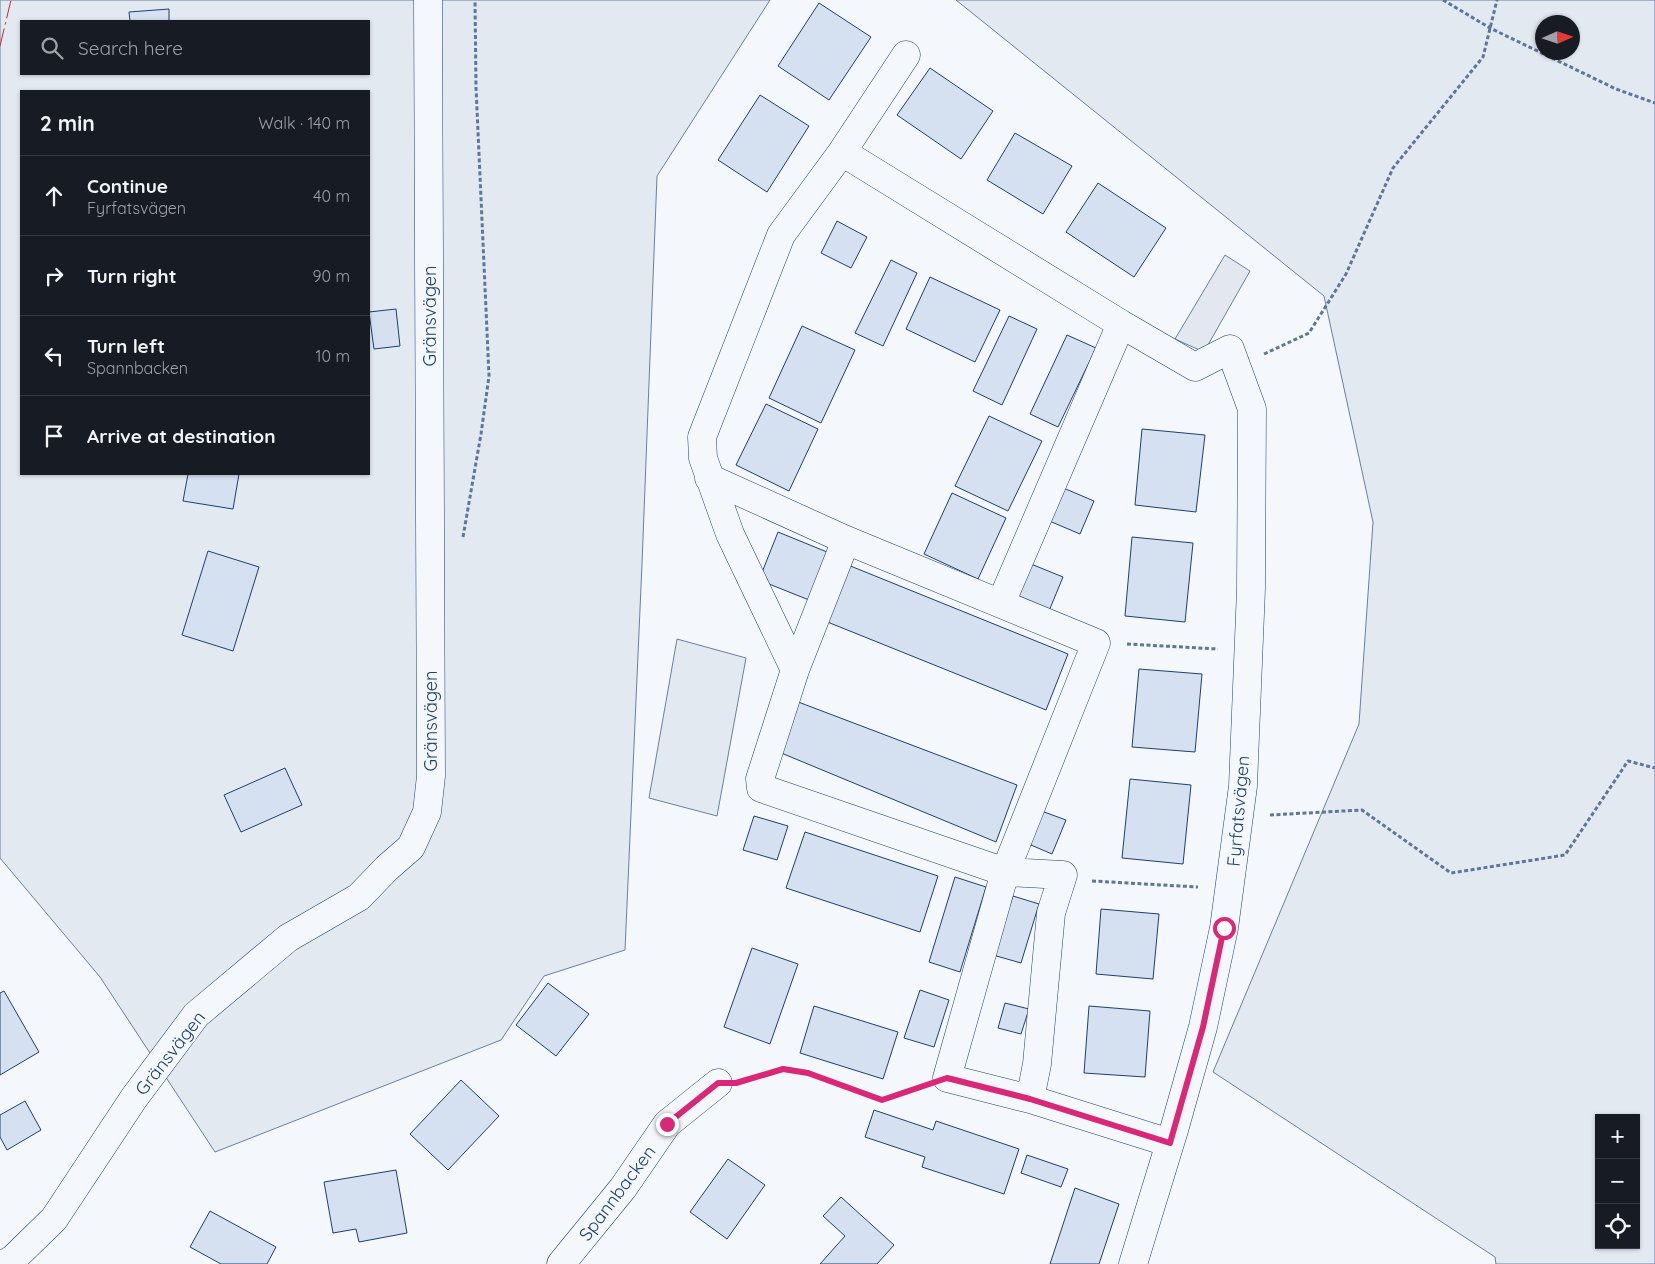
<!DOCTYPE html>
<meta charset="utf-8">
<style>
body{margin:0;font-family:Quicksand,sans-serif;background:#20242c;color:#f1f3f6}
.controls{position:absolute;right:15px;bottom:15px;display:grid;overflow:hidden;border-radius:0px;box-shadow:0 1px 4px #0004}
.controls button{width:45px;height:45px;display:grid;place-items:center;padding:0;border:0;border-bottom:1px solid #363941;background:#171b24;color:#f1f3f6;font:25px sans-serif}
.compass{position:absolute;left:1535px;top:15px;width:45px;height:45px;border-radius:50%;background:#171b24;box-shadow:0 1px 4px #0004;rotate:87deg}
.stop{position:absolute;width:15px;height:15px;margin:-11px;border:4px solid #db2777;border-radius:50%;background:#fff}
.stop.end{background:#db2777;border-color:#fff;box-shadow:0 1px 5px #0008}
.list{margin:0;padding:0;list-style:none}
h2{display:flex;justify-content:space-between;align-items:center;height:65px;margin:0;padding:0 20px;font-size:21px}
h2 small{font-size:16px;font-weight:400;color:#9ea1a6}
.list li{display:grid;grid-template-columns:32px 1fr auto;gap:15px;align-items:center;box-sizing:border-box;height:80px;padding:0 20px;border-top:1px solid #363941}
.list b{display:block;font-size:19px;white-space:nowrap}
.list p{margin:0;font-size:16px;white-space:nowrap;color:#9ea1a6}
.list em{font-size:16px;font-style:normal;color:#9ea1a6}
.icon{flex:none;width:28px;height:28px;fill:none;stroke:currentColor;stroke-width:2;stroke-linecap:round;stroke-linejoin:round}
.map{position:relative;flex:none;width:1655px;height:1264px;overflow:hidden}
.search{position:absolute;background:#171b24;box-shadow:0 1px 4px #0004;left:20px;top:20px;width:350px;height:55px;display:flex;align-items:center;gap:12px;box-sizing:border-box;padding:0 18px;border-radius:0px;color:#9ea1a6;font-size:19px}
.panel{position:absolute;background:#171b24;box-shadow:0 1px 4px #0004;left:20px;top:90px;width:350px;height:385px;border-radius:0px}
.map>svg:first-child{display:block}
.green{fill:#e3e9f0;stroke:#687fa3;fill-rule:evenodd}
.parking{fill:#e3e8f0;stroke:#687fa3}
.building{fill:#d5e0f0;stroke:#1d3f73}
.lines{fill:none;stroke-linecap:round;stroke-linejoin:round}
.minor-casing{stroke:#1d3f73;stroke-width:29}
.path{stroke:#5e769c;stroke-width:3;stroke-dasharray:4 2.5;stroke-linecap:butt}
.minor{stroke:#f4f7fb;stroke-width:28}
.power{stroke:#c62828;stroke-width:1;stroke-dasharray:18 4 2.5 4;stroke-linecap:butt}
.route{stroke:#db2777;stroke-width:6}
.labels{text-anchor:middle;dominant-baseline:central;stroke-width:4;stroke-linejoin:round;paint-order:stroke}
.street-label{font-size:18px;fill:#1d3f73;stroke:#f4f7fb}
</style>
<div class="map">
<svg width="1655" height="1264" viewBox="0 0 1655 1264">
<rect width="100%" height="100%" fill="#f4f7fb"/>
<path class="green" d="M0,0H770L657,176L642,564L625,950L544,976L501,1040L215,1152L100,977L0,858ZM21,21H369V74H21ZM21,91H369V474H21Z
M956,0H1655V1264H1496L1495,1257L1213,1072L1359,724L1373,522L1324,296ZM1572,22V52H1542V22ZM1599,1118H1636V1245H1599Z
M677,639L746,658L717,816L649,798Z"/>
<path class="parking" d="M1225,255L1250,271L1204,352L1175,339Z"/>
<path class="building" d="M819,3L871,37L829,100L778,66Z
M169,9V21H130L129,12Z
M930,68L993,111L961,159L897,115Z
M760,95L809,126L767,192L718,160Z
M1015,133L1072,166L1043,214L987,180Z
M1098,183L1166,228L1134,277L1066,232Z
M837,221L867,237L851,268L821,253Z
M891,260L917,273L883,346L855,333Z
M930,277L1000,310L975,362L906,329Z
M396,309L400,346L374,349L369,312Z
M1009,316L1037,329L1002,405L973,391Z
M802,326L855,350L821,423L769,398Z
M1067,335L1096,348L1058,427L1030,414Z
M766,404L818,429L789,491L736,465Z
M989,416L1042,441L1008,511L955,486Z
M1142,429L1205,435L1196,512L1135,505Z
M188,474H239L233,509L183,501Z
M1061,487L1094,501L1080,534L1047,520Z
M952,493L1006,518L978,579L924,554Z
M778,532L827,552L809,600L759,580Z
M1132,537L1193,543L1185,622L1125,616Z
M208,551L259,567L233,651L182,635Z
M1031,564L1063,577L1049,611L1017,597Z
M848,565L1068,654L1046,710L825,621Z
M1139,669L1202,674L1195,752L1132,747Z
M793,700L1017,785L996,842L774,750Z
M285,768L302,805L241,832L224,795Z
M1130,779L1191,785L1183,864L1122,858Z
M1036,809L1066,820L1052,854L1024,842Z
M754,816L788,826L777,860L743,850Z
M805,832L938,876L920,932L786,888Z
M955,877L986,887L960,972L929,962Z
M1013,896L1039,904L1021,963L993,955Z
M1101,909L1159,914L1153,979L1096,974Z
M752,948L798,964L770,1044L724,1027Z
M548,983L589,1014L556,1056L516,1025Z
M920,990L949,1000L934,1047L904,1038Z
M4,991L39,1052L0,1075V993Z
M1005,1003L1029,1009L1021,1034L998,1028Z
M814,1006L898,1032L883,1079L800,1053Z
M1089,1006L1150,1011L1145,1077L1084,1073Z
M461,1080L499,1116L448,1170L410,1134Z
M25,1101L41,1130L7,1150L0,1137V1115Z
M874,1110L933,1130L936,1121L1019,1149L1004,1194L922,1167L925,1157L865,1137Z
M1027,1155L1068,1169L1061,1187L1021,1173Z
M728,1159L765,1185L727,1239L690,1212Z
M396,1170L407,1233L359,1242L356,1229L333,1233L324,1182Z
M1075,1188L1119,1204L1099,1264H1050Z
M841,1197L894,1245L877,1264H820L845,1236L823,1216Z
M210,1211L276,1247L267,1264H221L190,1247Z"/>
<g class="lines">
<defs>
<path id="minor" d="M842,152L1121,324L1195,367L1230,349L1252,409L1251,589L1243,786L1224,928L1203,1027L1174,1130L1133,1264
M709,478L846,540L1096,643L1005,872L947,1078L1030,1099L1170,1143
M846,540L795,670L760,779L761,788L1005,872L1063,875L1051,913L1037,1064L1030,1099
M1001,603L1121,324
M795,670L730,534L703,458L702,437L781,235L842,152L906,55
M4,1264L13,1259L54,1219L134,1098L196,1015L288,938L359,897L387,868L411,847L427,812L431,776L428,0
M561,1264L623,1188L667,1124L718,1083"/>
</defs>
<use href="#minor" class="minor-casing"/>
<path class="path" d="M1443,0L1490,28L1616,89L1655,103
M1264,354L1309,333L1346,274L1393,168L1483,57L1497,0
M463,537L481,434L489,376L476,87L475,0
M1127,644L1218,649
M1270,815L1362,810L1451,873L1565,855L1628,761L1655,768
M1092,881L1198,887
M748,1080L783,1069L808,1073L882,1100L918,1088"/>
<use href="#minor" class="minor"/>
<path class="power" d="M0,46L11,0"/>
</g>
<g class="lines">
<path class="route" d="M667,1124L718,1083H736L783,1069L808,1073L882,1100L947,1078L1030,1099L1170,1143L1203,1027L1224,928"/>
</g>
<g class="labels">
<g class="street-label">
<text transform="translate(429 316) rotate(-90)">Gränsvägen</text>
<text transform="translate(430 721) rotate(-90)">Gränsvägen</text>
<text transform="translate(1238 811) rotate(-85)">Fyrfatsvägen</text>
<text transform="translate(170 1053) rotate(-52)">Gränsvägen</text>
<text transform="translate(617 1193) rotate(-53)">Spannbacken</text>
</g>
</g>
</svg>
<div class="controls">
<button>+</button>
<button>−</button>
<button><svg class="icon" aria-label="locate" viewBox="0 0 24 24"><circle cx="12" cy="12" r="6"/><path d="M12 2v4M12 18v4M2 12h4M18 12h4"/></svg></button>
</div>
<svg class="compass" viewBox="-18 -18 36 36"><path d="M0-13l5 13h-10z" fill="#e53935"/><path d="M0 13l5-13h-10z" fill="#9ea1a6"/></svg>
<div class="stop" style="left:1224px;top:928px"></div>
<div class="stop end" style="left:667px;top:1124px"></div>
<div class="search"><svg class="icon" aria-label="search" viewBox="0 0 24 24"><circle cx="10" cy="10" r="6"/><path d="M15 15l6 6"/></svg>Search here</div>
<section class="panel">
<h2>2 min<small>Walk · 140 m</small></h2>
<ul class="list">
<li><svg class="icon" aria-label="ahead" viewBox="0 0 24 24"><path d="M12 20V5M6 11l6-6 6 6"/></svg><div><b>Continue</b><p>Fyrfatsvägen</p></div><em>40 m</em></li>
<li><svg class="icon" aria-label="right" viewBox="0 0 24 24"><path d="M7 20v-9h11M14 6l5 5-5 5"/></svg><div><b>Turn right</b></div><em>90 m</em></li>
<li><svg class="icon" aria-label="left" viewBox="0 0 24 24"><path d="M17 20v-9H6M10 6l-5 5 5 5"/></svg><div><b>Turn left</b><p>Spannbacken</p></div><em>10 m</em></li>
<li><svg class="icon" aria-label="arrive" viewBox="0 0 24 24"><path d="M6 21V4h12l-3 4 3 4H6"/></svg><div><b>Arrive at destination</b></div></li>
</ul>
</section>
</div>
